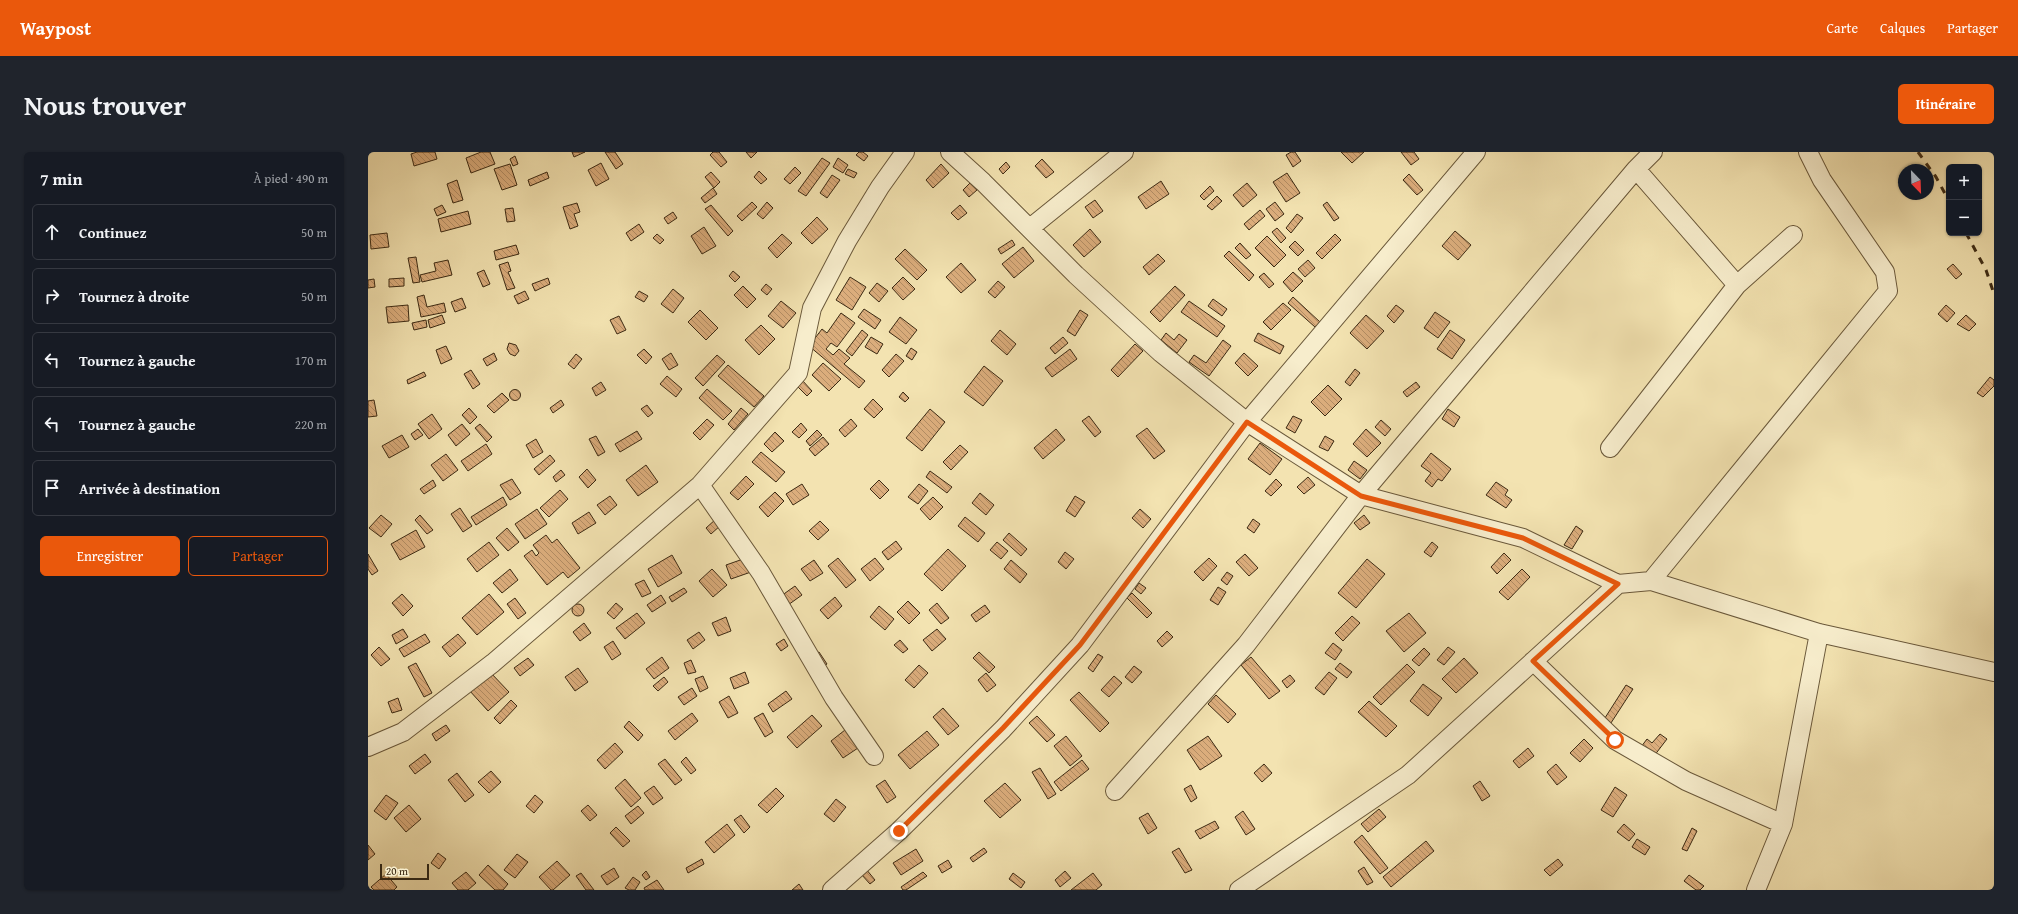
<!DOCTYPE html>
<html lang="fr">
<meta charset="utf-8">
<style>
body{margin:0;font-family:"Gentium Book Plus",serif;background:#20242c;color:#f1f3f6}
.controls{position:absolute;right:12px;top:12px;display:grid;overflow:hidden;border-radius:6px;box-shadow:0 1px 3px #0004}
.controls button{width:36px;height:36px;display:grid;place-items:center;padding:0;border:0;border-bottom:1px solid #363941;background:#171b24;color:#f1f3f6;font:20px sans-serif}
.compass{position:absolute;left:1530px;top:12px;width:36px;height:36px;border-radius:50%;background:#171b24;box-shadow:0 1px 3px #0004;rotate:157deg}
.scale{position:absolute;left:12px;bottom:10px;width:49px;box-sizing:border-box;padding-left:4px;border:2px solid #3c2a13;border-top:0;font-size:11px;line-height:14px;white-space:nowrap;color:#3c2a13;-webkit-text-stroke:3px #f7edcc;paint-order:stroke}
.stop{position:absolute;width:12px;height:12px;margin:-9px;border:3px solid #ea580c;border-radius:50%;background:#fff}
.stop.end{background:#ea580c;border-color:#fff;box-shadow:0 1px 4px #0008}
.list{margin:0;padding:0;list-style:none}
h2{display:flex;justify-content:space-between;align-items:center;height:52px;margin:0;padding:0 16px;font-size:17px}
h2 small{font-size:13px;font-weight:400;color:#9ea1a6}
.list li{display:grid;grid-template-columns:26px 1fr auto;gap:12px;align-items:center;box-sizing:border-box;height:56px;margin:0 8px 8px;padding:0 8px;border:1px solid #363941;border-radius:6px}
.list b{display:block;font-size:15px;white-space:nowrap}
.list em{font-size:13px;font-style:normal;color:#9ea1a6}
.actions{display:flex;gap:8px;padding:12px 16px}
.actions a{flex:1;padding:9px 0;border:1px solid #ea580c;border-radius:6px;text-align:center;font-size:14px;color:#ea580c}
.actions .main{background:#ea580c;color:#fff}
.icon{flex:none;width:22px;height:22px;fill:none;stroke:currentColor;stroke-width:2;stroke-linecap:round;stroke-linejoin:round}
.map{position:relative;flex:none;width:1626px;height:738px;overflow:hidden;border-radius:6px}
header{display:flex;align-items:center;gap:24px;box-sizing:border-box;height:56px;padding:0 20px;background:#ea580c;color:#fff}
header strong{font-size:19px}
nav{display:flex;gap:22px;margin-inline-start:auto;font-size:14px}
.intro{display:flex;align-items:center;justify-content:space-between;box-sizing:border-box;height:96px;padding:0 24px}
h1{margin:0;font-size:28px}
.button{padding:10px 18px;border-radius:6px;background:#ea580c;color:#fff;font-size:14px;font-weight:700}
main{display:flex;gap:24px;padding:0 24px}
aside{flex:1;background:#171b24;border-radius:6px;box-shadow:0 1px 3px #0004}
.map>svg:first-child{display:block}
.building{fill:url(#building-back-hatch);stroke:#3c2a13}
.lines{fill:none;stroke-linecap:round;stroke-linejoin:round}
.minor-casing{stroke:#6a583a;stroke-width:20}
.minor{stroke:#f7edcc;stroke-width:18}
.rail{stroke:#3c2a13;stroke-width:3;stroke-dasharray:7 7;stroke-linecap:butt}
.route{stroke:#ea580c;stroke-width:5}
</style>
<header>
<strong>Waypost</strong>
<nav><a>Carte</a><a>Calques</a><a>Partager</a></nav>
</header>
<div class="intro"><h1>Nous trouver</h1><a class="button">Itinéraire</a></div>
<main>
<aside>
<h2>7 min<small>À pied · 490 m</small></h2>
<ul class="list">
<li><svg class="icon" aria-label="ahead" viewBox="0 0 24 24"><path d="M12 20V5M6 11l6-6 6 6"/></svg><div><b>Continuez</b></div><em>50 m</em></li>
<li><svg class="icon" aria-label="right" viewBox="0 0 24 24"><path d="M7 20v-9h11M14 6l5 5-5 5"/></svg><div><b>Tournez à droite</b></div><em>50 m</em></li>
<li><svg class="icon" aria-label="left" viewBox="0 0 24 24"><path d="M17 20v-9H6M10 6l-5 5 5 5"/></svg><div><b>Tournez à gauche</b></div><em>170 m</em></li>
<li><svg class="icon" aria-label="left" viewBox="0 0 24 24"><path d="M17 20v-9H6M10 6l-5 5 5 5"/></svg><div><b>Tournez à gauche</b></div><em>220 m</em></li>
<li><svg class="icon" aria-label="arrive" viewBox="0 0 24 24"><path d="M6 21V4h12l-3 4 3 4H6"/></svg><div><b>Arrivée à destination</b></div></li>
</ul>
<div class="actions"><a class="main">Enregistrer</a><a>Partager</a></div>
</aside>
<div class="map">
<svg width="1626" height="738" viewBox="0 0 1626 738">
<defs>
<pattern id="building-back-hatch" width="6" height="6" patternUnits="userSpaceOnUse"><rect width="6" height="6" fill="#dbad7c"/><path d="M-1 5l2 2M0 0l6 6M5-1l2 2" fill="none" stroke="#b38d64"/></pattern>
</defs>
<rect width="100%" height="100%" fill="#f3e3b1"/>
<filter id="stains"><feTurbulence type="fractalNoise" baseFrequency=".005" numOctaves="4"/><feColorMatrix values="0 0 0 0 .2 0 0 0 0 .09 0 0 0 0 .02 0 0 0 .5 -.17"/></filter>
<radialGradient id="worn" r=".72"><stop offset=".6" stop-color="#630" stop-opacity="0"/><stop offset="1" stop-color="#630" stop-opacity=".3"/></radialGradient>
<path class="building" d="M49,0H67L69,7L46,14L43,2Z
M113,0H122L127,12L103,21L98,6Z
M204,0H217L206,5Z
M237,0H247L255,12L248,17Z
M345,0H351L359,10L353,15L342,3Z
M378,0H389L383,6Z
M491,0H495L500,4L496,9L488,3Z
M923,0H927L933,9L925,15L918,3Z
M973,0H996L984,11Z
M1033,0H1046L1051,7L1043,13Z
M147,4L150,12L145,14L142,7Z
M454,6L462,11L438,44L430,39Z
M470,6L480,13L475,21L465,15Z
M674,7L686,20L678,26L667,14Z
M638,10L642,15L635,22L631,17Z
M233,11L241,27L228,34L220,18Z
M142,12L149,33L134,38L126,17Z
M573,12L581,21L565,36L558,28Z
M427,15L433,21L422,32L416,27Z
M480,17L489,21L486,26L477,22Z
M391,19L399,27L393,32L386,25Z
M179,20L181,26L162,34L160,28Z
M343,20L352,30L346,36L337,25Z
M919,21L932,41L918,50L905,30Z
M1041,22L1055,38L1049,43L1035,28Z
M464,23L472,28L459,46L452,41Z
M89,28L95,48L85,51L79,32Z
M793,29L801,42L778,57L770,45Z
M602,31L609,38L601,45L595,38Z
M879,31L889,43L875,55L865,43Z
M842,34L846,39L836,48L832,44Z
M345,36L349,42L337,51L333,46Z
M849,44L854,49L844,58L839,54Z
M727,48L735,59L725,66L717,55Z
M384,50L389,55L374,69L369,64Z
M399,50L405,56L395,67L389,62Z
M907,50L916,62L907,69L898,57Z
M959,50L971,66L966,69L955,53Z
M209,51L212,60L206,62L210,74L202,77L195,55Z
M74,53L78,60L69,64L66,57Z
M343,53L365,79L360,84L337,57Z
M592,53L599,61L590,68L583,61Z
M145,56L147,69L139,70L137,57Z
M892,58L897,64L881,78L876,72Z
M100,59L103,72L73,80L70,67Z
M305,60L309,66L300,72L296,66Z
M929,62L935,66L923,81L918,76Z
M449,65L460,77L444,92L433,81Z
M271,72L276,80L263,89L258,81Z
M336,75L348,94L334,102L323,84Z
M909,76L918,86L913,91L904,80Z
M722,77L733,90L716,105L705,93Z
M1087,79L1103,93L1090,108L1074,94Z
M19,81L21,95L3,97L2,83Z
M289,82L296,88L292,92L285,86Z
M414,82L424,91L409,106L400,96Z
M967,82L973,88L954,107L948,101Z
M899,84L918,103L906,115L887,96Z
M644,88L647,93L633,102L630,97Z
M927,89L936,98L930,104L921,95Z
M872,91L883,103L878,107L867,96Z
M148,93L151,102L128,108L126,99Z
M655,95L666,109L646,126L634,112Z
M537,97L559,118L549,128L527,107Z
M861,99L886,123L881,129L856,104Z
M790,102L797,109L781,123L775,115Z
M48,105L52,130L45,131L40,106Z
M80,108L84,123L54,130L52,123L68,119L66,111Z
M940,108L947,116L937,125L930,117Z
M140,110L143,119L140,120L147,136L139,138L131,113Z
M593,111L608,128L593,141L578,125Z
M1585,112L1594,122L1588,127L1579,117Z
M116,118L122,132L115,135L109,121Z
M365,119L372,125L367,130L361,124Z
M925,120L935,129L924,140L915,130Z
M896,121L906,132L901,136L891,125Z
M482,125L498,135L484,158L468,148Z
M535,125L547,137L535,148L524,136Z
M36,126V134L21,135V127Z
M180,126L182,132L167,139L164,132Z
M6,127L7,135L0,136V128Z
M630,129L637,135L627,146L620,140Z
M509,131L520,139L511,150L501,141Z
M398,132L404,137L399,143L393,138Z
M375,134L388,147L379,156L366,143Z
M807,134L817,143L792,170L782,160Z
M305,137L316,146L305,161L293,152Z
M157,139L161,147L150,152L146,144Z
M271,139L280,144L276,150L267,145Z
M56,143L59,155L76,151L78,160L53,165L49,145Z
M925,145L952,170L947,175L920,151Z
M94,146L98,156L87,160L83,150Z
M845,147L859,157L854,164L840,154Z
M413,149L428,161L415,176L400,164Z
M821,149L857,174L849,185L813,160Z
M915,151L923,158L903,178L895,170Z
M40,153L41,169L20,171L18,155Z
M1028,153L1036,159L1026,171L1019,164Z
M1578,153L1587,161L1579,170L1570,162Z
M496,157L513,168L507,177L490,165Z
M332,158L350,176L338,188L320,170Z
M712,158L720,163L707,184L699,179Z
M1067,160L1082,170L1070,186L1056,176Z
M473,161L487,171L469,195L463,191L458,197L465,203L471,197L482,206L476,212L497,229L491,236L441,194L454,177L459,181Z
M74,163L77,171L62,176L60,168Z
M998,163L1016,179L999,197L982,181Z
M1598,163L1608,172L1601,179L1589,172Z
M251,164L258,178L249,182L242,168Z
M532,165L549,178L538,192L521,180Z
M58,168L59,175L46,178L44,171Z
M393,173L407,187L391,203L377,188Z
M494,178L500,183L484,204L478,199Z
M632,178L648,192L639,203L623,189Z
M1082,178L1097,188L1084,207L1069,197Z
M798,181L806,188L811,182L819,188L809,201L793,188Z
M890,181L916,194L912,202L886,189Z
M503,185L515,192L509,202L497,195Z
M695,185L700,191L687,202L682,196Z
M855,188L863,194L841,224L821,210L826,203L838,211Z
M141,191L148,193L151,199L147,204L142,202L139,197Z
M767,192L775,199L750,225L743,218Z
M78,194L84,207L73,212L68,198Z
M543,196L549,200L544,208L538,204Z
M276,197L284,205L278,212L269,203Z
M702,197L709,207L684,225L677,216Z
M126,201L129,208L119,214L115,207Z
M303,201L310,213L301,218L294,207Z
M876,201L890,214L880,224L867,211Z
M208,202L214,207L206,217L200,212Z
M528,202L536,209L521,225L514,218Z
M349,203L357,210L335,234L327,226Z
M455,211L473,227L461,239L444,223Z
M360,213L396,244L386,255L350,224Z
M616,214L635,229L615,254L596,240Z
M987,217L992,221L982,234L977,230Z
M103,218L112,232L105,237L96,222Z
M56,220L58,224L40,232L39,228Z
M299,224L314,237L308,245L292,232Z
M1622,225L1626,228V234L1615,245L1609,241Z
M434,228L444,239L439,244L429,234Z
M233,230L238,238L228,244L224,236Z
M1048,230L1052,235L1039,245L1035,240Z
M960,233L974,247L957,264L943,250Z
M339,237L364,259L355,268L331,246Z
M141.5 243a5.5 5.5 0 1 1 11 0a5.5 5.5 0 1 1-11 0Z
M535,240L541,246L537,250L531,245Z
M134,241L141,248L126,261L119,254Z
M505,247L515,257L506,266L496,257Z
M6,248L9,264L0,265V249Z
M193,248L196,253L185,261L182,256Z
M279,253L285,261L280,265L273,257Z
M101,256L109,265L102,272L94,263Z
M373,256L380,262L366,278L360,272Z
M562,257L577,270L554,299L538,286Z
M1080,257L1092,265L1086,275L1074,267Z
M64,262L74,277L61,287L50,272Z
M721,264L733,280L727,285L714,269Z
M925,264L934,268L927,281L918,276Z
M339,267L346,273L332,288L325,281Z
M483,267L489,274L477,285L471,278Z
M1013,268L1023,277L1017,284L1007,275Z
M433,271L439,278L431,286L424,280Z
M94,272L102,282L88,294L80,283Z
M112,272L124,285L119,290L107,276Z
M779,276L797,299L786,307L768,284Z
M50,277L55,283L47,288L43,282Z
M688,277L697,288L675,307L666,296Z
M998,277L1013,291L999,305L985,292Z
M449,278L454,283L442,294L438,289Z
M269,279L274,287L252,300L247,292Z
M407,280L416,289L404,300L396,292Z
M34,283L41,295L21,306L14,294Z
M228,284L237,300L230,304L221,287Z
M957,284L966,289L960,299L951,295Z
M455,285L461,292L447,304L441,297Z
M168,287L175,300L165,306L158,293Z
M892,291L914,307L902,323L880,307Z
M118,292L124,302L100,319L93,309Z
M592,293L600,300L583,318L575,310Z
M393,300L417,320L408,330L384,310Z
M1063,301L1083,317L1074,329L1070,327L1064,335L1057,329L1063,321L1053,314Z
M78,302L90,318L75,329L63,313Z
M182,303L187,309L171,323L166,317Z
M986,309L999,318L992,327L980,318Z
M278,313L290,330L270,344L258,328Z
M219,317L228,328L220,336L211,325Z
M193,318L197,323L188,330L185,325Z
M562,319L584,335L579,341L558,325Z
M378,324L386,332L370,348L362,341Z
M940,325L947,333L936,342L929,335Z
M144,327L153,341L142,348L132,333Z
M908,327L914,333L903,344L897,339Z
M65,328L68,334L56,342L52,337Z
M511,328L521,338L512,347L502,337Z
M1128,330L1140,338L1137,343L1144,348L1138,356L1118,343Z
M434,332L441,343L425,353L418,342Z
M551,332L560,339L550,352L540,345Z
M192,338L200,347L181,365L172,356Z
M407,340L416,349L400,365L391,355Z
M612,341L626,353L618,363L604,351Z
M242,344L249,353L237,363L229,353Z
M707,344L717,350L707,365L698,359Z
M135,345L139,353L108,373L103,365Z
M565,345L575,355L562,368L552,357Z
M92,356L104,374L95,380L83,362Z
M169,357L179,372L157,387L147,372Z
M772,357L783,367L775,376L764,366Z
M221,360L228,371L210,382L204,371Z
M13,363L24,372L13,385L1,376Z
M52,363L65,378L59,382L47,368Z
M996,363L1002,371L992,378L986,371Z
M597,365L617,381L610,390L590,374Z
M348,367L353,373L343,382L338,376Z
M885,367L892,372L886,381L879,376Z
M452,369L461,378L450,388L441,379Z
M1208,374L1215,379L1204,397L1196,393Z
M139,376L151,390L140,399L128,386Z
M48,378L57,395L32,408L23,392Z
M641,381L659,397L653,404L635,388Z
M178,383L184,391L189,387L212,416L200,426L195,420L179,433L156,404L164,398L168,404L171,401L165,393Z
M528,389L534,397L520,408L514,400Z
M121,390L131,403L109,420L99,407Z
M629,390L640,399L633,407L622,398Z
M1064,390L1070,395L1063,405L1056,400Z
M580,397L598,414L574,439L556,422Z
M697,400L706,407L698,417L690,410Z
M1136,401L1143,408L1129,422L1123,415Z
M0,402L10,419L4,423L0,417Z
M877,402L890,416L881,424L868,410Z
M304,403L314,421L290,435L280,417Z
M378,406L383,420L363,427L358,413Z
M470,406L488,428L478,436L460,414Z
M507,406L516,417L502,429L493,417Z
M841,406L849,414L835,429L826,420Z
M999,407L1017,422L988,456L970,441Z
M446,408L455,421L442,429L433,417Z
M643,408L659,422L652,431L636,417Z
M142,417L150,428L134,441L125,431Z
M344,417L359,433L345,445L331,429Z
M1154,417L1162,425L1140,448L1131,440Z
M859,420L865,424L859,433L853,428Z
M276,428L283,441L274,445L267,432Z
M771,431L778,436L773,442L767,437Z
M427,434L434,443L420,453L413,444Z
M850,435L858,440L850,453L842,448Z
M316,436L319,440L304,450L301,445Z
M764,441L784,461L779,466L759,446Z
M34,442L45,454L35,464L24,451Z
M121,442L136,460L109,483L94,466Z
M293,443L298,451L284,460L279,453Z
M467,445L474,454L460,467L452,458Z
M147,446L158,461L150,467L139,452Z
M540,449L552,461L541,472L529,460Z
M248,451L255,457L246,467L239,461Z
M569,451L581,466L573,472L561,458Z
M204 458a6 6 0 1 1 12 0a6 6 0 1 1-12 0Z
M617,453L622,460L608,470L603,463Z
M511,454L526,467L517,478L502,465Z
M269,461L277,471L257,487L248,476Z
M1041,461L1058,481L1036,500L1018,479Z
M984,464L992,471L975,489L967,481Z
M358,465L363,479L350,484L344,471Z
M216,471L223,481L212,489L205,480Z
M35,477L40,485L28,492L24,483Z
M569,477L578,487L564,499L555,488Z
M799,479L805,485L794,495L789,489Z
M331,480L337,488L325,497L319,488Z
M57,482L62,490L36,505L31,497Z
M90,482L98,491L82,505L74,495Z
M416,487L420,494L413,499L408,492Z
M532,488L540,497L535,501L526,493Z
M245,489L253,502L244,508L236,495Z
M965,491L974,498L967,508L957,501Z
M11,495L22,507L13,514L3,503Z
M1080,495L1087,500L1076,513L1069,508Z
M1056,496L1062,502L1051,514L1044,508Z
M451,500L459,512L453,516L445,503Z
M611,500L627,515L621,521L605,506Z
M730,502L735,505L725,520L720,516Z
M294,505L301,516L286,527L278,517Z
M883,505L912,539L901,547L873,513Z
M160,506L166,513L152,524L146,516Z
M1096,506L1110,521L1088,541L1074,527Z
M323,508L328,520L320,522L316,511Z
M48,511L64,541L56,545L40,515Z
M972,511L984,520L979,526L967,517Z
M1039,512L1047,520L1013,553L1005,545Z
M551,513L560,521L546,536L537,528Z
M766,514L774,520L764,531L757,525Z
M210,516L220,530L207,539L197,525Z
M122,520L141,540L120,559L101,538Z
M377,520L381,531L366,537L362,526Z
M961,520L969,526L956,543L947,536Z
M618,521L628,533L619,540L610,528Z
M922,523L927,529L919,536L914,529Z
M335,524L340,536L332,540L327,527Z
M746,524L754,531L741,545L733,538Z
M296,525L300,530L290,539L285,534Z
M1055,532L1074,546L1060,564L1042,549Z
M1258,533L1265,537L1241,574L1235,569Z
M324,536L329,544L316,553L310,545Z
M418,539L424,547L405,560L400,552Z
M711,540L741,571L732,580L702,548Z
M848,543L868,562L860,571L840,552Z
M361,544L370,561L360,566L351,550Z
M30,546L34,558L24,561L20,550Z
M143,548L149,554L132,572L126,566Z
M1001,549L1029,574L1018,585L990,560Z
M575,556L591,574L580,583L565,565Z
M324,561L330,569L307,588L300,579Z
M395,561L405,580L397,585L386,566Z
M444,563L454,574L429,596L419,585Z
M669,564L687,583L679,590L661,571Z
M261,569L275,583L270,589L256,575Z
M78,573L82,579L68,589L64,582Z
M477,578L490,596L475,606L463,589Z
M559,579L571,593L542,617L530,603Z
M1292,582L1299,587L1286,604L1273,595L1279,587L1284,591Z
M698,584L714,604L702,614L686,594Z
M840,584L854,604L832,618L819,598Z
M1216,587L1225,596L1212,610L1202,601Z
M247,591L255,600L237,617L229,608Z
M1160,596L1166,604L1151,616L1145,609Z
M57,602L63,610L47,622L41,614Z
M318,605L328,618L323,622L313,610Z
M297,607L314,628L307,633L290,612Z
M714,608L721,617L693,639L686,630Z
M896,612L904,621L894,630L886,621Z
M1188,612L1199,625L1189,633L1179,620Z
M672,616L688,642L680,647L664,620Z
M123,619L133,630L121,641L110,630Z
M89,621L106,643L97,650L80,628Z
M257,627L273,646L263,655L247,636Z
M517,628L528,645L519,651L508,634Z
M1112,629L1122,644L1114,649L1105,634Z
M637,631L653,648L632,666L616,649Z
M823,633L829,646L823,650L816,637Z
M286,634L295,646L285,653L276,641Z
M1247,635L1259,643L1245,665L1233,658Z
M408,636L416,644L399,661L390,653Z
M18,643L30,651L18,668L6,659Z
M167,643L175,650L166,661L158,654Z
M468,647L478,655L466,670L456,662Z
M41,653L53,667L38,680L26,666Z
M220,653L229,663L222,669L213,659Z
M270,654L276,661L263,672L257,664Z
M1011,657L1018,665L1000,680L993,672Z
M875,659L887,677L878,683L867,665Z
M780,661L789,676L780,682L771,666Z
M373,663L382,675L376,681L366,668Z
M847,669L851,676L832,687L827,679Z
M359,672L367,683L346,701L337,690Z
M1256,672L1267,682L1261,689L1249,680Z
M248,675L262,689L255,695L242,681Z
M1324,676L1329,679L1319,699L1314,697Z
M994,683L1020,716L1012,722L986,690Z
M1269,687L1282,695L1277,703L1264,695Z
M1058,689L1066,699L1023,735L1015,725Z
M0,693L7,702L0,708Z
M616,696L619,700L605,710L602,706Z
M811,696L824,718L817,721L804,700Z
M548,697L555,709L533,723L525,711Z
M70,701L78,707L71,717L63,711Z
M149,702L160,710L147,726L136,718Z
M334,707L336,712L320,721L318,716Z
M1190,707L1195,713L1182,724L1176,718Z
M580,708L584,715L574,721L570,714Z
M189,709L202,723L185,738H183L171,725Z
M120,713L140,732L135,738H127L111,723Z
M996,715L1005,730L999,733L990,719Z
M246,716L251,725L239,733L233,724Z
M498,717L507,728L502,732L493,722Z
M278,719L282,725L278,728L274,723Z
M697,719L703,726L692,735L687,728Z
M98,720L108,731L100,738H90L84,731Z
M555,720L559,724L538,738H535L533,735Z
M213,721L226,738H218L208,724Z
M645,721L657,730L653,736L641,727Z
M725,721L734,733L728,738H703Z
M18,722L29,735L26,738H6L3,735Z
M1321,723L1336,734L1332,738H1328L1316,729Z
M265,725L272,730L267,738H261L257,736Z
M289,728L296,738H277L276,736Z
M431,732L435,738H424Z"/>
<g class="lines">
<defs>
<path id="minor" d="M582,0L615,30L708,123L793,201L879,270L993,343L1155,386L1250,432
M1268,17L1369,133
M662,76L756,0
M1242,296L1369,133L1425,83
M332,333L393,421L466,546L506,604
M1283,429L1520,139L1517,120L1454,28L1440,0
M1165,509L1247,588L1318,629L1415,672
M0,595L35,580L125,511L332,333L430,221L444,156L479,89L512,35L537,0
M747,639L878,493L993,343L1268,17L1285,0
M464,738L531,679L635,577L712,493L879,270L1108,0
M871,738L1040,623L1250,432L1283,429L1451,481L1626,520
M1388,738L1415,672L1451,481"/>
</defs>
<use href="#minor" class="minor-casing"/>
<use href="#minor" class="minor"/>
<path class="rail" d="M1550,0L1568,25L1581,49
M1598,81L1618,118L1626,142"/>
</g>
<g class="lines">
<path class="route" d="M531,679L635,576L712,493L879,270L993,344L1155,386L1250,432L1165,509L1247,588"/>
</g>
<rect width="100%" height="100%" filter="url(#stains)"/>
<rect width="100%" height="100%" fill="url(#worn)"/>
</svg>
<div class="controls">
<button>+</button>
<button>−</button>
</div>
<svg class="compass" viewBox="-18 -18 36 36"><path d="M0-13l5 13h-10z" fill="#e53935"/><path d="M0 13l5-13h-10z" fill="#9ea1a6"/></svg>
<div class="scale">20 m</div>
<div class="stop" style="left:1247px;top:588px"></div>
<div class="stop end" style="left:531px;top:679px"></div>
</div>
</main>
